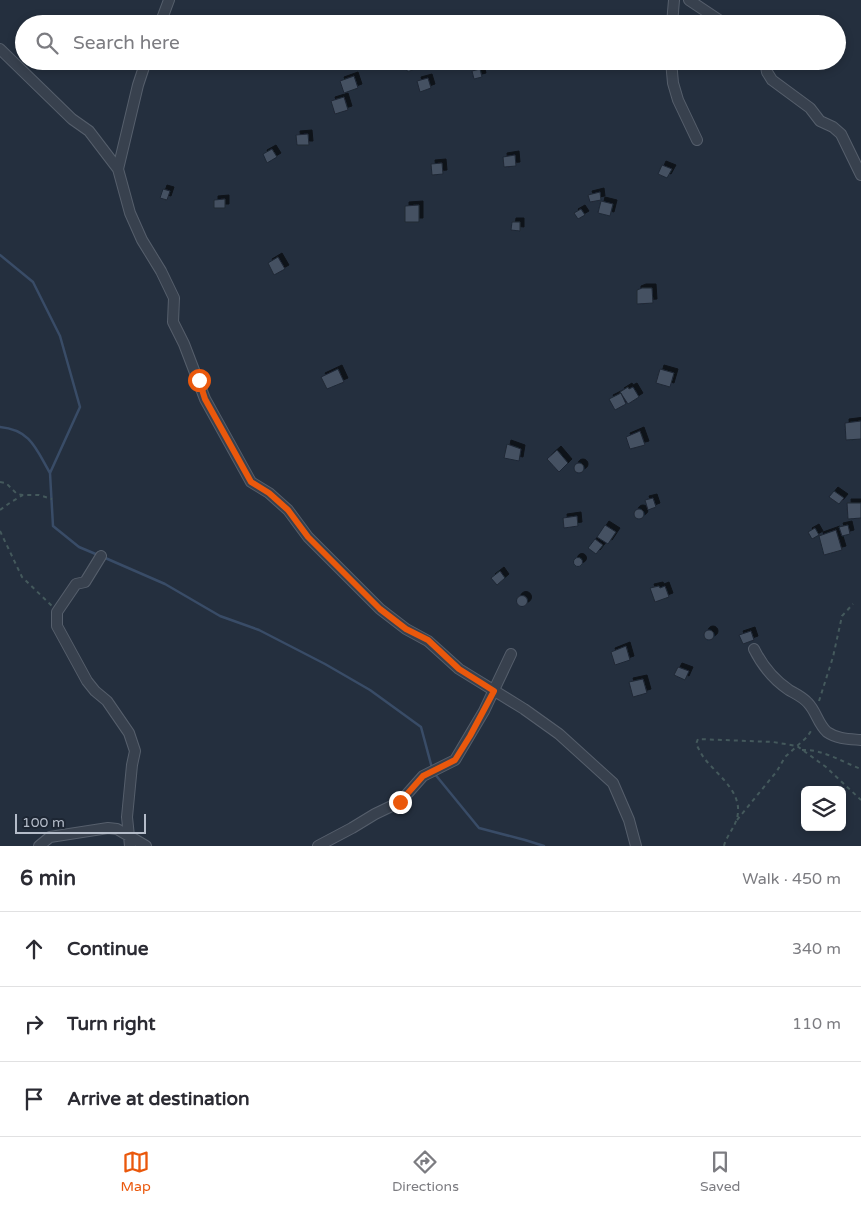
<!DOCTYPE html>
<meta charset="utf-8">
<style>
body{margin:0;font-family:"Varela Round",sans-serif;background:#f2f2f3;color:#2b2b33}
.controls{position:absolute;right:15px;bottom:15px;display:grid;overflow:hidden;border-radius:8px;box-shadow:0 2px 8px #0003}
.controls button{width:45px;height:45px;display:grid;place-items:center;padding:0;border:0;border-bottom:1px solid #e1e1e2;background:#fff;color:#2b2b33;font:25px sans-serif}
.scale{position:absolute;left:15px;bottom:12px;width:131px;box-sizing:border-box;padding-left:5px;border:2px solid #b4bcc9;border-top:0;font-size:14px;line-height:18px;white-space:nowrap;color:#b4bcc9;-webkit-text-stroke:4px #1d2633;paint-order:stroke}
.stop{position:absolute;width:15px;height:15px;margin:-11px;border:4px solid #ea580c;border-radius:50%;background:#fff}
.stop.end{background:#ea580c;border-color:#fff;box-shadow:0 1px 5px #0008}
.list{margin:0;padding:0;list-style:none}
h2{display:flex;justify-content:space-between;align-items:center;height:65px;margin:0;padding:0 20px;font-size:21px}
h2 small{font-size:16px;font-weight:400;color:#7c7c81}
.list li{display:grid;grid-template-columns:32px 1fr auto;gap:15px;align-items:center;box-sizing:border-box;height:75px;padding:0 20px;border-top:1px solid #e1e1e2}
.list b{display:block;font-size:19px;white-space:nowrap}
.list em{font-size:16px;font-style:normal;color:#7c7c81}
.icon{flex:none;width:28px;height:28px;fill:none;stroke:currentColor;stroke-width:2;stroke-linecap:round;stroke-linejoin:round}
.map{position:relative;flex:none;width:861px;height:846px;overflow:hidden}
.search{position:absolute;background:#fff;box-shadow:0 2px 8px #0003;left:15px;right:15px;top:15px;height:55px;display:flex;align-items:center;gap:12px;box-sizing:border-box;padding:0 18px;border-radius:28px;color:#7c7c81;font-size:19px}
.sheet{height:290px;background:#fff}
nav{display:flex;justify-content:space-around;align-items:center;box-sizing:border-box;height:70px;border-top:1px solid #e1e1e2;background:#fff;font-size:14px;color:#7c7c81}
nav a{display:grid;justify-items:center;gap:2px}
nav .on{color:#ea580c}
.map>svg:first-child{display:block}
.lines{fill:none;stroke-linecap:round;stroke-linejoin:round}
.stream{stroke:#394c67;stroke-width:2.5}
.building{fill:#455162;stroke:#1f2835;filter:url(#shadow)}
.minor-casing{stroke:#565f6c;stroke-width:12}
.path{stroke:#44595c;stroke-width:2;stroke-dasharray:4 4;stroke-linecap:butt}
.minor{stroke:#38414e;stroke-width:10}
.route{stroke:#ea580c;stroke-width:6}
</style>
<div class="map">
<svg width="861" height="846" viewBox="0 0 861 846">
<defs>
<filter id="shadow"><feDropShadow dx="4" dy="-4" stdDeviation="0" flood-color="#0009"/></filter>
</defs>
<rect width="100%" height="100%" fill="#242f3e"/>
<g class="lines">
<path class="stream" d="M0,255L33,282L60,336L80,407L50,473L53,526L79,547L98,555
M0,427C31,430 36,449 50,473
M103,557L165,584L220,616L259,630L325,664L370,690L421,727L432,768
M434,773L479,828L525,840L544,846"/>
</g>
<path class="building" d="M405,61H409L414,69L408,72L402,63Z
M480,69L482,77L474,79L472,71Z
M354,76L358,88L344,93L340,81Z
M428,78L431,88L420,92L417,81Z
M344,97L348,110L335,114L331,101Z
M308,134L309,145H297L296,135Z
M272,149L277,157L267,163L263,154Z
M515,155L516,166L504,167L503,157Z
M442,163L443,174L432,175L431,164Z
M662,165L672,169L667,178L658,174Z
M163,189L170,191L167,200L160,198Z
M600,192L601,200L590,202L588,195Z
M225,199V208H214V200Z
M601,201L613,204L610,216L598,213Z
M419,205V222H405V206Z
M581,209L585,215L578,219L574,213Z
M512,222H520V231L511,230Z
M278,257L285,269L274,275L268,263Z
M642,288H652L653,303L637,304V290Z
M338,369L344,382L327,389L321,377Z
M660,369L674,373L670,387L656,383Z
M628,387L629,389L633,387L639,397L628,404L620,392Z
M621,393L626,404L615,410L609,399Z
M861,421V439L846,440L845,423Z
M640,431L645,445L630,449L626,437Z
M507,444L521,449L519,461L504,458Z
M557,450L568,463L559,472L547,459Z
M574 468a5 5 0 1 1 10 0a5 5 0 1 1-10 0Z
M834,491L844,498L839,504L829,497Z
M653,498L656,507L648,510L645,500Z
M847,503H861V518L848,519Z
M634 514a5 5 0 1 1 10 0a5 5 0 1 1-10 0Z
M577,516L578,526L564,528L563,518Z
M605,525L616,532L608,544L597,537Z
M848,525L850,534L842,536L839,527Z
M815,528L819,535L812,539L808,532Z
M836,530L842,550L824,555L819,536Z
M595,539L603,545L596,554L588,548Z
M573.5 562a4.5 4.5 0 1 1 9 0a4.5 4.5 0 1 1-9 0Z
M500,571L505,578L497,585L491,578Z
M659,586L660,588L665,586L669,597L655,602L650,588Z
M516.5 601a5.5 5.5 0 1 1 11 0a5.5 5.5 0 1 1-11 0Z
M704 635a5 5 0 1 1 10 0a5 5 0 1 1-10 0Z
M751,631L754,640L743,644L739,635Z
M626,646L630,660L615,665L611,652Z
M678,667L689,671L685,680L674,675Z
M643,679L647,693L633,697L629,682Z"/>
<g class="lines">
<defs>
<path id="minor" d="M689,0L725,24
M160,24L169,0
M672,24L674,0
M0,49L72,119L89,131L118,169L130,213L142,240L161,271L174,298L173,322L184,344L205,399L251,482L269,493L288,510L308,537L380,609L406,629L428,641L459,669L524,709L559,734L613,783L629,820L636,846
M671,61L673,83L678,100L697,140
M765,61L767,72L772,80L810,108L820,121L833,127L841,134L861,175
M118,169L138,85L146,61
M101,556L85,582L76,584L57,612V626L87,681L95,691L107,701L129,733L135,751L132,765L127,817L130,846
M754,649C762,665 774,680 789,690C796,694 803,697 808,703C816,711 818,724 827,732C837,739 850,739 861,740
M39,846L50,837L108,828L117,829L146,846
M318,846L352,828L375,814L400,802L423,776L455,760L484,711L511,654"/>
</defs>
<use href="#minor" class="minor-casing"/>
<path class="path" d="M0,482L6,483L17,494L23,495H39L52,499
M0,510L11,502L23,495
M0,531L22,577L52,606
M819,701L833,657L842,616L853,604
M802,750C823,749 842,762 861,769
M737,820L777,771L785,757L807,737L813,728
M724,846C726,837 733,830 736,821C746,794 718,776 704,758C701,754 699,749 696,744L698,739L773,742L797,746L826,767L861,800"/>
<use href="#minor" class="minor"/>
</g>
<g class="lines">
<path class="route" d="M199,380L205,399L251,482L269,493L288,510L308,537L380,609L406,629L428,640L459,669L494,691L470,736L455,760L423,776L400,802"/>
</g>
</svg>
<div class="controls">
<button><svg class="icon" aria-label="layers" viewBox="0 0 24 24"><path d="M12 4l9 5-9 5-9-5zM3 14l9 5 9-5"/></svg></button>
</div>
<div class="scale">100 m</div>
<div class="stop" style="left:199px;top:380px"></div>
<div class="stop end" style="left:400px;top:802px"></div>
<div class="search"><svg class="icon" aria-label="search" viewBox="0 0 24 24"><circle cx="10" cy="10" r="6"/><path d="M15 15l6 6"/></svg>Search here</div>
</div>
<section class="sheet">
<h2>6 min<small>Walk · 450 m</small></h2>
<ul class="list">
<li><svg class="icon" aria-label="ahead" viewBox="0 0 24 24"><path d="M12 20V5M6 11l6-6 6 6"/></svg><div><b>Continue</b></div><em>340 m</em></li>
<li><svg class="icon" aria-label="right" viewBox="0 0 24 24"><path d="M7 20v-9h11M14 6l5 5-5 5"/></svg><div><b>Turn right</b></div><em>110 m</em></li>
<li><svg class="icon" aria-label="arrive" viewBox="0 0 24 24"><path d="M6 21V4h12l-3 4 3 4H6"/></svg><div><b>Arrive at destination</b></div></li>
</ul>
</section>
<nav>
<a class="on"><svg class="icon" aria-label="map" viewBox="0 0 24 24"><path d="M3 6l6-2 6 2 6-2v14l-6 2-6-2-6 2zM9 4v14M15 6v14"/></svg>Map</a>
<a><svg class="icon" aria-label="directions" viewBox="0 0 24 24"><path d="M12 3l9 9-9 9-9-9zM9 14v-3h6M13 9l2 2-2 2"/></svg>Directions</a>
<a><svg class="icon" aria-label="saved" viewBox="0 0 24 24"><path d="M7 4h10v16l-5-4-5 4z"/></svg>Saved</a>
</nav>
